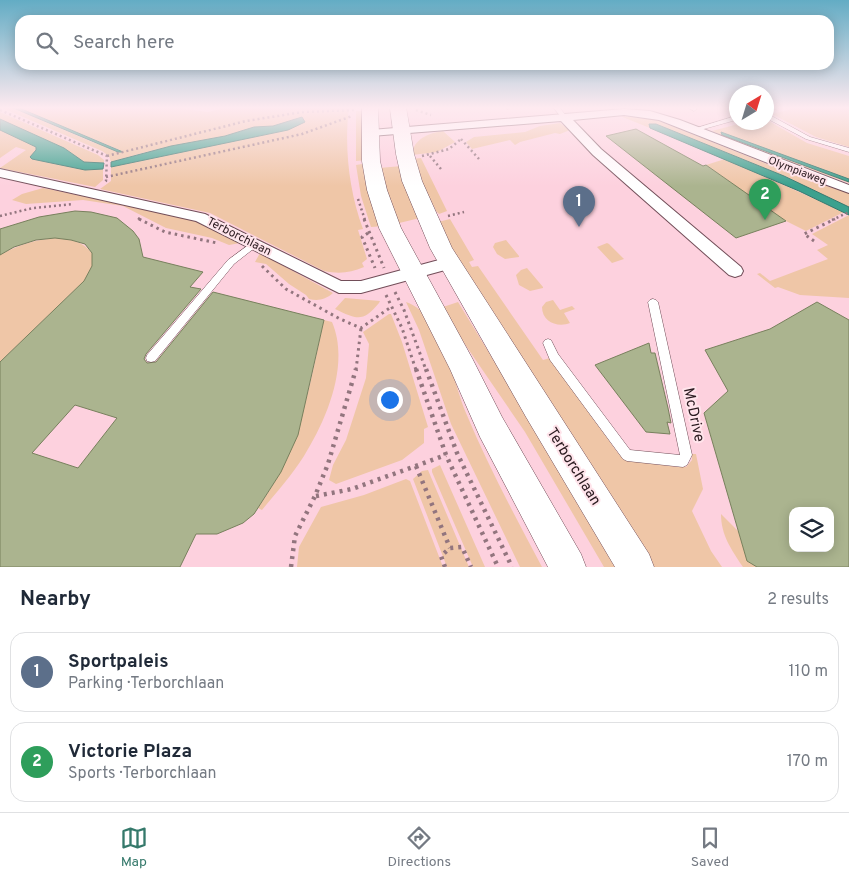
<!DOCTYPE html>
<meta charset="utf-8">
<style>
body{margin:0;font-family:Overpass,sans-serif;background:#f6f6f7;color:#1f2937}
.controls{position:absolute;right:15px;bottom:15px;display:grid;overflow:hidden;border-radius:10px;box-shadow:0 2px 12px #0003}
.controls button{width:45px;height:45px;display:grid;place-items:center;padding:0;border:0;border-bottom:1px solid #e0e1e3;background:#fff;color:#1f2937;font:25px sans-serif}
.compass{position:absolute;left:729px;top:85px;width:45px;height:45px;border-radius:50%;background:#fff;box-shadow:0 2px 12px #0003;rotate:38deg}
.you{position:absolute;left:389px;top:399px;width:18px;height:18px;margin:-12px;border:4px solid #fff;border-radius:50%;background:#1a73e8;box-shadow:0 0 0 8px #1a73e833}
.badge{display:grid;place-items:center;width:32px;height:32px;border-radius:50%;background:#35796b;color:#fff;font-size:16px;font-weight:700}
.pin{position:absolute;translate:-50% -41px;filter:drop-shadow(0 1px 2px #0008)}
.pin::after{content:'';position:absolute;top:26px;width:18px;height:15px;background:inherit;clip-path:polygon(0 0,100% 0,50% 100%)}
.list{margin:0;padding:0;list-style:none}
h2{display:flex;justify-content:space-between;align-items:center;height:65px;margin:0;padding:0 20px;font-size:21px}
h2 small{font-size:16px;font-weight:400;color:#747a83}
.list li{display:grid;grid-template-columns:32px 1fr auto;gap:15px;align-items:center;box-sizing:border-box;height:80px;margin:0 10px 10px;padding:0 10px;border:1px solid #e0e1e3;border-radius:15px}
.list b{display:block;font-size:19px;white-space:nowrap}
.list p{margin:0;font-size:16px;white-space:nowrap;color:#747a83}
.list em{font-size:16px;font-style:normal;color:#747a83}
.icon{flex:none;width:28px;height:28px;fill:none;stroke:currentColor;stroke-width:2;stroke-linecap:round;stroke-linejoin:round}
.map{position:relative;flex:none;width:849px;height:567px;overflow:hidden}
.search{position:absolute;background:#fff;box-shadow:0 2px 12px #0003;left:15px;right:15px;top:15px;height:55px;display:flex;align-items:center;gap:12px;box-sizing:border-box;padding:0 18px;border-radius:15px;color:#747a83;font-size:19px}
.sheet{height:245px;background:#fff}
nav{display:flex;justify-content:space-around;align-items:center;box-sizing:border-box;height:70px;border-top:1px solid #e0e1e3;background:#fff;font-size:14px;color:#747a83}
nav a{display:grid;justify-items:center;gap:2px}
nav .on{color:#35796b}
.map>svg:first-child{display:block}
.green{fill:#efc6a7}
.water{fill:#3ba18e;stroke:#36786d}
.building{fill:#abb48f;stroke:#78805d;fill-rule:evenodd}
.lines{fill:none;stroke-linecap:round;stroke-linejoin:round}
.service-casing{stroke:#724e59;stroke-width:1}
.minor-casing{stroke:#724e59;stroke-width:2}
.secondary-casing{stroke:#724e59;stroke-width:1}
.path-far2{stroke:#92757e;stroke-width:2.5;stroke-dasharray:2 3;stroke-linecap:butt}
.path-far1{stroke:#92757e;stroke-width:3;stroke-dasharray:2.5 4;stroke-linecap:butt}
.path{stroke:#92757e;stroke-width:4.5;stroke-dasharray:3 5;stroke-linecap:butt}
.service{fill:#fff;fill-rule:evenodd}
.minor{fill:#fff;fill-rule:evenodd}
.secondary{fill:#fff;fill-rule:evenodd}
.labels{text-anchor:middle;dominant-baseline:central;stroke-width:4;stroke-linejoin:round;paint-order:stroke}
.far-street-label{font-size:11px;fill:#2a1a1f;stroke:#ffe4eb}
.street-label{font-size:12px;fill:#2a1a1f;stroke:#ffe4eb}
.near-street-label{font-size:15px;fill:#2a1a1f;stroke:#ffe4eb}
</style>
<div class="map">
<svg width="849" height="567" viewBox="0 0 849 567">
<rect width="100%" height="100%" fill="#fdd1de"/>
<path class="green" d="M0,107H11L92,142L122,151L17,107H170L208,112L230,107H349C344,147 349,191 363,229L358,230L367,259L362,263L364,267C350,273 339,274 324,271L210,213L100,189L111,181V167L288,130L305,122L302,117L273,126L254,127L225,136L146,152L111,162L109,156L102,151Z
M799,107H849V147L816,137L772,114Z
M356,111H366L367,160L356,161Z
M0,112L98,155L104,160V163L84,162L64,148L0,119Z
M620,116L654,119L810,181L849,193V207L784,176L656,124H649L650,128Z
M767,120L807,143L849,156V183L765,153L712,131L742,123L766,122Z
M560,123L570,130L560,134L555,133L520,142L515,145L510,140L472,149L466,142L474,137L525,132L540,126Z
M0,130L35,146L36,148L32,159L85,170L103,169V180L95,187L0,168L26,150L16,147L0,158Z
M443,131L455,142L437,152L412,155C413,139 429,133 443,131Z
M421,158L447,211L439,214L436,211L411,159Z
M725,159L844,212L806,231L786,221L706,165Z
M368,163L385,226L371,227L361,196L356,165Z
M402,166L420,218L395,224L379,168Z
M43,188L185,217L195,220L240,243L229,245L212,238L166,228L123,206L83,200L26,204L12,200L22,194Z
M849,215V298L800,295L778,287L775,288L757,274L760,273L770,281L828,259L817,250L828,245L812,234Z
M450,219L474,260L469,262L472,267L478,266L543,360L550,358L618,453L629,461L679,467H686L692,460V454H696L703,489L692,511L711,551L722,567H653L434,223Z
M55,238C71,239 82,241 92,253V266L84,281L0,362V255C18,245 35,240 55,238Z
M506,240L519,256V257L505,259L497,254L493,247L495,243Z
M607,243L609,244L624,259L612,263L597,247Z
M260,253L333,293C325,300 318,301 309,299L306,295L289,284L266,264L255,262Z
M527,268L543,287V288L530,291L519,285L516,275L521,270Z
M345,298L380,301L379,303C363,322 358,320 335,309Z
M553,300L560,310L572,306L575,309L564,313L570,323C558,328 542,322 542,307L546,302Z
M406,302C415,305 424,312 430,320C448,345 454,384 466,413C488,466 515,516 542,567H520L451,424L419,330Z
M458,302L620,567H604L525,432L440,308Z
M389,314H391L402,342L428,427L424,429V443L402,460L336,484L329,480L333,465L346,440L366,378L369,344L363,332Z
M324,320L332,322C350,364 327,419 304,456C292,475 276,493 262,510L258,508C300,450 309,388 324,320Z
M440,465L485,567H473L432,472V469Z
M428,470L469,567H447L413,479L422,471Z
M406,479L410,481L443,567H297L299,547L321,507L364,495Z
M721,514L739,532L758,567H743C731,549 721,535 721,514Z"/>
<path class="water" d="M11,107H17L123,152H118Z
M302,117L305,122L288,130L111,167V162L171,146L225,136L254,127L273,126Z
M0,119L64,148L84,162L104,163L103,169L85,170L32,159L30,157L36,150V147L0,130Z
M656,124L784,176L849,207V215L799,191L650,128L649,124Z
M721,132L849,179V182L722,135Z"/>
<path class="building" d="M636,129L703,166L706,165L786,221L736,238L606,136Z
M75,211L91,212L117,218L133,231L139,239L143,257L203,272L190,287L201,289L146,354L144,359L147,363L156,362L213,292L324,320L298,435L281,472L254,514L243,523L217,534H196L180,567H0V362L84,281L92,266V253L85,244L71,240L55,238L36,240L14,247L0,255V229L39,217ZM75,405L117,418L78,468L32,453Z
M817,302L849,320V567H757L747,561L704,413L728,391L705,350L770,329ZM793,511H830V548H793Z
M649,343L651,353H655L668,408L671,423L667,422L670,434L646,432L595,365Z"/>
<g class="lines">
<defs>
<path id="service" d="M504,107H511L508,109Z
M553,107H559L567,117L566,118H562Z
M687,107H694L697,109L694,111Z
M773,107H782L766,112V108Z
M766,113L810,137L849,148V152L806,139L766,118Z
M736,116V120L693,132L690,130Z
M254,241L258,244L257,246L234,264L155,361L151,362L147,361L146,358L147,355L228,260Z
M653,299L656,300L658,302L692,455L687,465L683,467L627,461L623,459L550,360L543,343L545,340L548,339L551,340L558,354L630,450L680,455L648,302L650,300Z"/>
<path id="minor" d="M624,109L650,111L680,120L849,185V193L783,169L659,120L624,115L573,120L601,149L741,267L743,271L741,275L735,277L729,275L593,155L561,121L371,136L365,133L371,130Z
M0,169L205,214L341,281H361L450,257L456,259L458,263L456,267L361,293H339L196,221L0,177Z"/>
<path id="secondary" d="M362,107H378L380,161L387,190L401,228L472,358L502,417L581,554L586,567H548L480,437L450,369L379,228L367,190L362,161Z
M390,107H406L414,154L422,181L452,248L649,554L654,567H615L526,417L430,248L402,181L396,154Z"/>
</defs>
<use href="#service" class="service-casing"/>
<use href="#minor" class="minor-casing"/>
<use href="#secondary" class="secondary-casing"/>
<path class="path-far2" d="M0,110L107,156L106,181L104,183
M416,110L431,115
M461,139L479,159
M107,156L246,121L302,112L355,110
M422,156L449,149L461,139
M430,156L441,169
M106,177L302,134L352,116
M358,199L365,220
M0,216L33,208L73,204
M448,216L464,212
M138,218L141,220
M832,220L849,212"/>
<path class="path-far1" d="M139,219L165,232L217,243
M364,219L384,268
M368,233L362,237L375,268
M814,241L804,234L835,219
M262,266L286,289L340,319L361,328L391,307
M395,292L404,310L426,370
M386,295L402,328L416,370
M356,370L361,328"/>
<path class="path" d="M416,369L446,455L498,567
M426,369L457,453L512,567
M416,466L450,548
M316,496L352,489L446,455
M291,567L295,536L315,496L328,464L356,369
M445,567L441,556L450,548L462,547L471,567"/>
<use href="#service" class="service"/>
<use href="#minor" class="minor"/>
<use href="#secondary" class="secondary"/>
</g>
<linearGradient id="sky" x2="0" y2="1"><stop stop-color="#63acc4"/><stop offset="0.58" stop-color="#feeaf0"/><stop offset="1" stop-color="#feeaf0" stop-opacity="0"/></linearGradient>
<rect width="849" height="186" fill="url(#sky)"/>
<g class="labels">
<g class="far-street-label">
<text transform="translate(797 171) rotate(21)">Olympiaweg</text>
</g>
<g class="street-label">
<text transform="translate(239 237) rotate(27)">Terborchlaan</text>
</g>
<g class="near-street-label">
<text transform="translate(693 415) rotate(78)">McDrive</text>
<text transform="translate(573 467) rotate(58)">Terborchlaan</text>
</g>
</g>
</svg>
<div class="controls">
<button><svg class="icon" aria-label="layers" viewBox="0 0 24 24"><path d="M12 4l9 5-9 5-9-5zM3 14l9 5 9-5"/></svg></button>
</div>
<svg class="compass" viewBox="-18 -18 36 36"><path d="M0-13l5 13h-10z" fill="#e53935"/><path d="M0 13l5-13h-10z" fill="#747a83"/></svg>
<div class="you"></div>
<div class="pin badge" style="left:579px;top:227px;background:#5c6f8a">1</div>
<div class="pin badge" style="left:765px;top:220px;background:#2e9e5b">2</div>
<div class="search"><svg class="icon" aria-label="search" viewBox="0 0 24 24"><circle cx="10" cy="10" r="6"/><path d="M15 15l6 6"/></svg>Search here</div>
</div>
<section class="sheet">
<h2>Nearby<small>2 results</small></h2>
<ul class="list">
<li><span class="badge" style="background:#5c6f8a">1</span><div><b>Sportpaleis</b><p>Parking · Terborchlaan</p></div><em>110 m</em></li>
<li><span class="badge" style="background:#2e9e5b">2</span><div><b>Victorie Plaza</b><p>Sports · Terborchlaan</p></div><em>170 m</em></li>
</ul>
</section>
<nav>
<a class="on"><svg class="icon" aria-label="map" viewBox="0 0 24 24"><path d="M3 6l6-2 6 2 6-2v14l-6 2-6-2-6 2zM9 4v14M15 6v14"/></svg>Map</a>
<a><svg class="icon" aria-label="directions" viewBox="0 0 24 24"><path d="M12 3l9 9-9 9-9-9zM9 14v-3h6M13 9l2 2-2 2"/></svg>Directions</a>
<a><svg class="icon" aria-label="saved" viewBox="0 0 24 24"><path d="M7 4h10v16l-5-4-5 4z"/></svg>Saved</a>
</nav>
